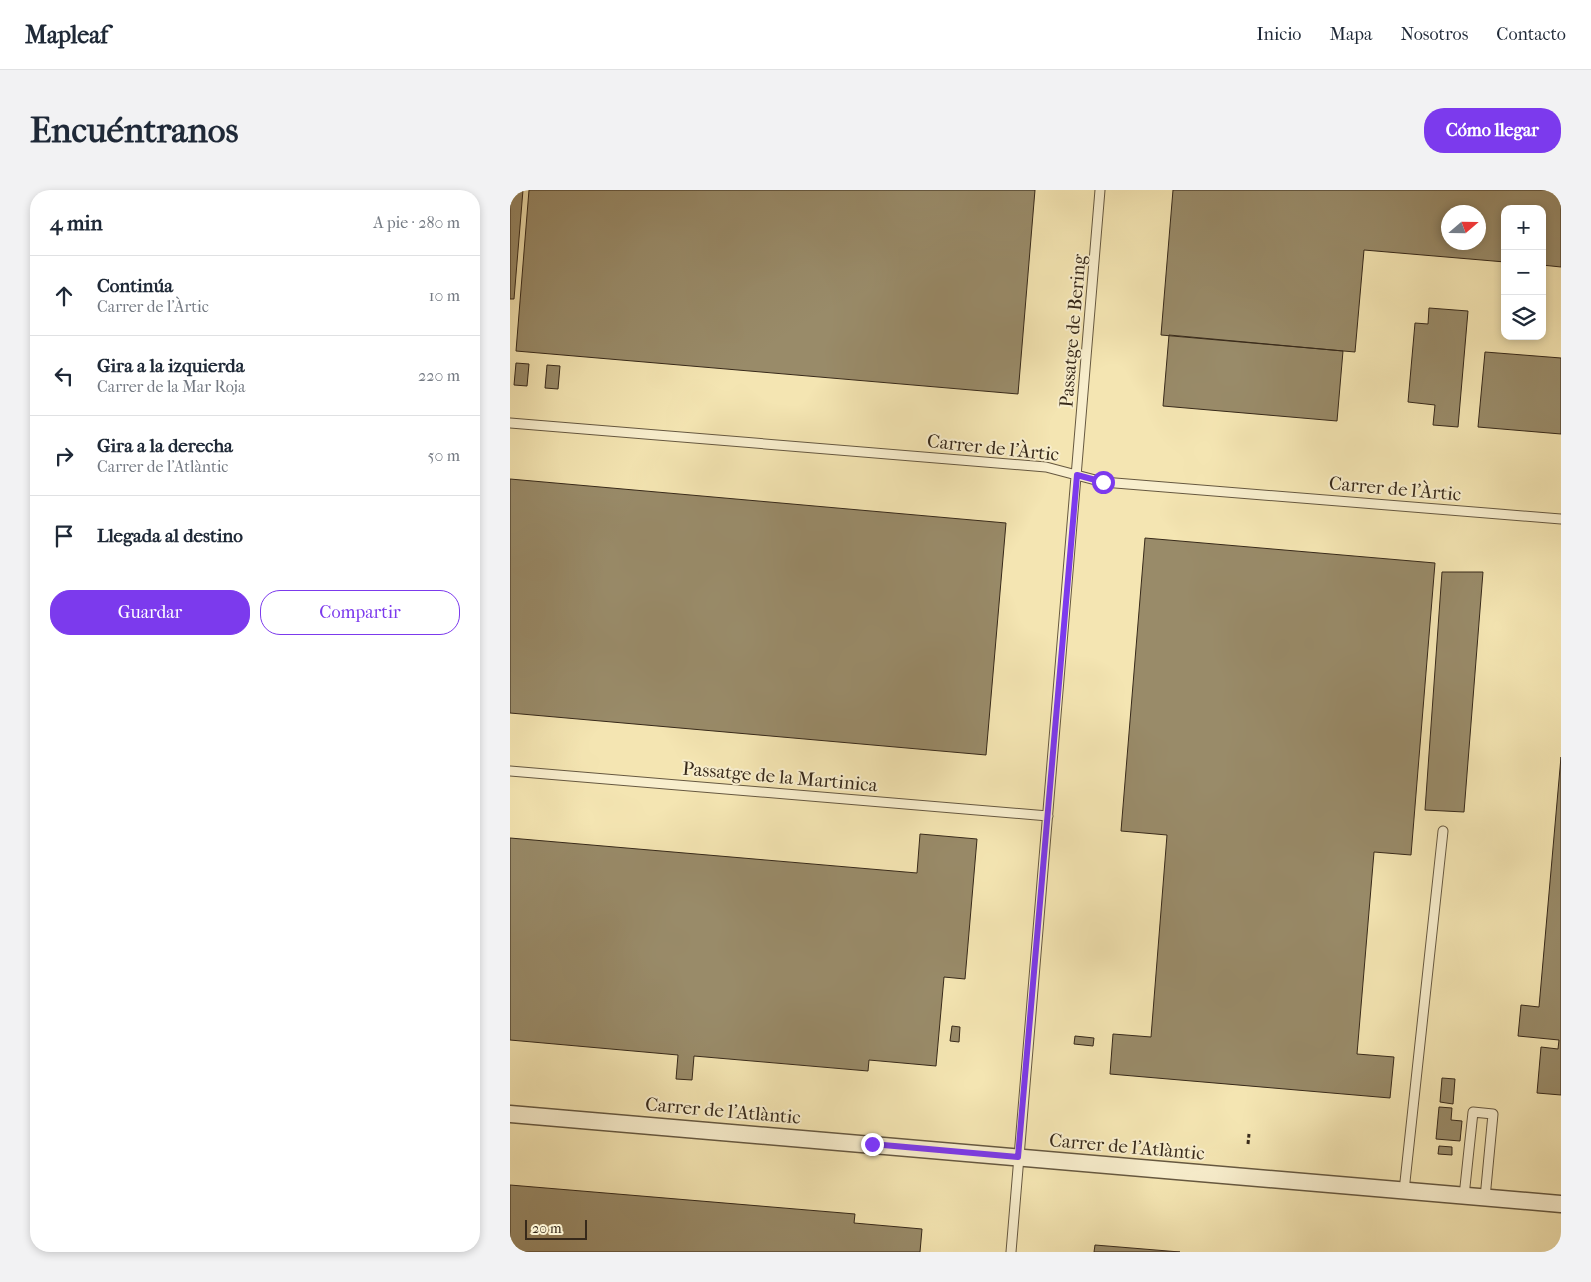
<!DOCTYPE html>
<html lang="es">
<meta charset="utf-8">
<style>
body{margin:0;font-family:"IM FELL French Canon",serif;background:#f2f2f3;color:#1f2937}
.controls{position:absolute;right:15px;top:15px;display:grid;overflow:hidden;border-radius:10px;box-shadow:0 2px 8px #0003}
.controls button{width:45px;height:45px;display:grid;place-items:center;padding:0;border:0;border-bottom:1px solid #e0e1e3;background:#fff;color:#1f2937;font:25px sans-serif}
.compass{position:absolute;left:931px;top:15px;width:45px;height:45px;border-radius:50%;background:#fff;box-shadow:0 2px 8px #0003;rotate:70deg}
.scale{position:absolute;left:15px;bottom:12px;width:62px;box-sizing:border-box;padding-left:5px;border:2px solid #37291a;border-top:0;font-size:14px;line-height:18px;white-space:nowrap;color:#37291a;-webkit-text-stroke:4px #f8eecd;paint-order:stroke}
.stop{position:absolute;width:15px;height:15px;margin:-11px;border:4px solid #7c3aed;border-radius:50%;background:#fff}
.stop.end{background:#7c3aed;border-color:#fff;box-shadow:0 1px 5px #0008}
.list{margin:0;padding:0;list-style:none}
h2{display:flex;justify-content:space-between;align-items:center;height:65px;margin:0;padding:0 20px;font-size:21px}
h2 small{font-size:16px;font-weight:400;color:#747a83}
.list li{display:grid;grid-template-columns:32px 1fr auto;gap:15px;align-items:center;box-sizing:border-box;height:80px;padding:0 20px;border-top:1px solid #e0e1e3}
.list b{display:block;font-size:19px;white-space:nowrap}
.list p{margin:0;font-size:16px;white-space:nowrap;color:#747a83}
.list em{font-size:16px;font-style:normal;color:#747a83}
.actions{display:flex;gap:10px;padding:15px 20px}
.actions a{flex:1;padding:11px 0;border:1px solid #7c3aed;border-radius:20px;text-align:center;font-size:18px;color:#7c3aed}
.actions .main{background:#7c3aed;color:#fff}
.icon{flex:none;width:28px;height:28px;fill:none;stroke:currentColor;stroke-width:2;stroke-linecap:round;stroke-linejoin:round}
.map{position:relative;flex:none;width:1051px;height:1062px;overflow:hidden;border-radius:20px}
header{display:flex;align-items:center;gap:30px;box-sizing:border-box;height:70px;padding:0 25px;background:#fff;border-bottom:1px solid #e0e1e3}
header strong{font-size:24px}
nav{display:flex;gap:28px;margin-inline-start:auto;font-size:18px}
.intro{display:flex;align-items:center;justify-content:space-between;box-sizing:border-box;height:120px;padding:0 30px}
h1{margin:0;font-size:35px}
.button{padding:12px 22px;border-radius:20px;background:#7c3aed;color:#fff;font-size:18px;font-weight:700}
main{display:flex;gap:30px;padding:0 30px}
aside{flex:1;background:#fff;border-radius:20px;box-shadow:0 2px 8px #0003}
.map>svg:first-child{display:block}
.building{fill:#998b69;stroke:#37291a;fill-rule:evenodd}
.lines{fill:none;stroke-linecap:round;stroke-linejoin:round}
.lane-casing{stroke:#665840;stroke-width:11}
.street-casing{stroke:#665840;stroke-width:19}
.path{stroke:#37291a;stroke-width:3;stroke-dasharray:4 2.5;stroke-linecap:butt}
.lane{stroke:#f8eecd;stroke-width:9}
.street{stroke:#f8eecd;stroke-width:16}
.route{stroke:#7c3aed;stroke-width:6}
.labels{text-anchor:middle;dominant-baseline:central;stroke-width:4;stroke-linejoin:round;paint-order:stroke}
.street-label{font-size:19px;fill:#37291a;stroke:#f8eecd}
</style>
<header>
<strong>Mapleaf</strong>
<nav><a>Inicio</a><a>Mapa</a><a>Nosotros</a><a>Contacto</a></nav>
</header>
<div class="intro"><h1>Encuéntranos</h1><a class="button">Cómo llegar</a></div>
<main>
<aside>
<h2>4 min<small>A pie · 280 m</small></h2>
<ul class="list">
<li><svg class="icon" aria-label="ahead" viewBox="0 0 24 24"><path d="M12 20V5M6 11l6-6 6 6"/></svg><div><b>Continúa</b><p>Carrer de l'Àrtic</p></div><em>10 m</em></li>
<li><svg class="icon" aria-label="left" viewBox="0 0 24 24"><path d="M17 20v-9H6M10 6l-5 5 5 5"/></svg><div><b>Gira a la izquierda</b><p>Carrer de la Mar Roja</p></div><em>220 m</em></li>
<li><svg class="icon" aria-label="right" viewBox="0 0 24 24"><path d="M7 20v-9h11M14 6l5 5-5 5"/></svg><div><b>Gira a la derecha</b><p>Carrer de l'Atlàntic</p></div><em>50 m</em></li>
<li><svg class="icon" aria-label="arrive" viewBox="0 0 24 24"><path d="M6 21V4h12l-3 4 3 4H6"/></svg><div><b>Llegada al destino</b></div></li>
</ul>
<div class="actions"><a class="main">Guardar</a><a>Compartir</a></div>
</aside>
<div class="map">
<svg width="1051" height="1062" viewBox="0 0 1051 1062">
<rect width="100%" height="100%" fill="#f4e5b2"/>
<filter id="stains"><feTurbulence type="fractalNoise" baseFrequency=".004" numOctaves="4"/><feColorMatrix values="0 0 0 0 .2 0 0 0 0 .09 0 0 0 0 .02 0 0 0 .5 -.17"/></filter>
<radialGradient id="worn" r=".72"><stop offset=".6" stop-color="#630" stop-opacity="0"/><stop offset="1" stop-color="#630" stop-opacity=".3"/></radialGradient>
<path class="building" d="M0,0H13L4,109H0Z
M19,0H525L508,204L6,161Z
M663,0H1051V77L1032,75V19H995V72L854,60L845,162L651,145ZM938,22H968V52H938Z
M919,118L958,121L948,237L923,235L925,215L898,212L905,133L918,134Z
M659,145L833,161L827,231L653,216Z
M975,162L1051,168V244L968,237Z
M6,173L19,174L17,196L4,195Z
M37,175L50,176L48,199L35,198Z
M0,289L496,333L476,565L0,523Z
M635,348L925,373L901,665L864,662L847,864L884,867L880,908L600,884L603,844L641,847L657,645L611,641Z
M932,382H973L954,622L915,620Z
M1051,567V905L1027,903L1031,857L1048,859L1049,850L1008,846L1011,815L1029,817Z
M410,644L467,649L455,789L434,787L426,876L359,870L358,881L184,866L182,890L166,889L168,865L0,850V648L407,683Z
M442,836L450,837L449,852L440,851Z
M565,846L584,848L583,856L564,854Z
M932,888L945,889L943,914L930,912Z
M929,917L942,918L941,930L952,931L950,951L926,949Z
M929,956L942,957V965L928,964Z
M0,995L345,1024L344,1033L412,1039L410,1062H0Z
M585,1055L670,1062H584Z"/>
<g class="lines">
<defs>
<path id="lane" d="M0,233L536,277L593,292L1051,329
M0,581L538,626
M894,1001L933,641
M954,1006L963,922L983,924L975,1008
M501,1062L590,0"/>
<path id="street" d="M0,924L1051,1014"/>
</defs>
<use href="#lane" class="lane-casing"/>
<use href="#street" class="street-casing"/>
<path class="path" d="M738,954L739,944"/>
<use href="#lane" class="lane"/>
<use href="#street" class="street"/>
</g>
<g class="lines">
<path class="route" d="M362,954L508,967L567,285L593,292"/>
</g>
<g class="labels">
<g class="street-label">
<text transform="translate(563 141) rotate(-85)">Passatge de Bering</text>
<text transform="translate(483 258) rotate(6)">Carrer de l'Àrtic</text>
<text transform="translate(885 299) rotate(5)">Carrer de l'Àrtic</text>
<text transform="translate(270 587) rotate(5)">Passatge de la Martinica</text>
<text transform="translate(213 921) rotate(5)">Carrer de l'Atlàntic</text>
<text transform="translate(617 957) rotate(5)">Carrer de l'Atlàntic</text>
</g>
</g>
<rect width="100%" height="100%" filter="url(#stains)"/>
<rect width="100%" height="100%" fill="url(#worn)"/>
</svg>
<div class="controls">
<button>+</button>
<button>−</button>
<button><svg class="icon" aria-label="layers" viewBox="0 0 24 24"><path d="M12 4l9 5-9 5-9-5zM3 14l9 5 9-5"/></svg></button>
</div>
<svg class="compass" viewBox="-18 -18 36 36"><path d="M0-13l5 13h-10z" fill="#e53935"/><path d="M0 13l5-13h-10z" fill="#747a83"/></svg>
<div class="scale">20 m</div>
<div class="stop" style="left:593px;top:292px"></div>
<div class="stop end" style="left:362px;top:954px"></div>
</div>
</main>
